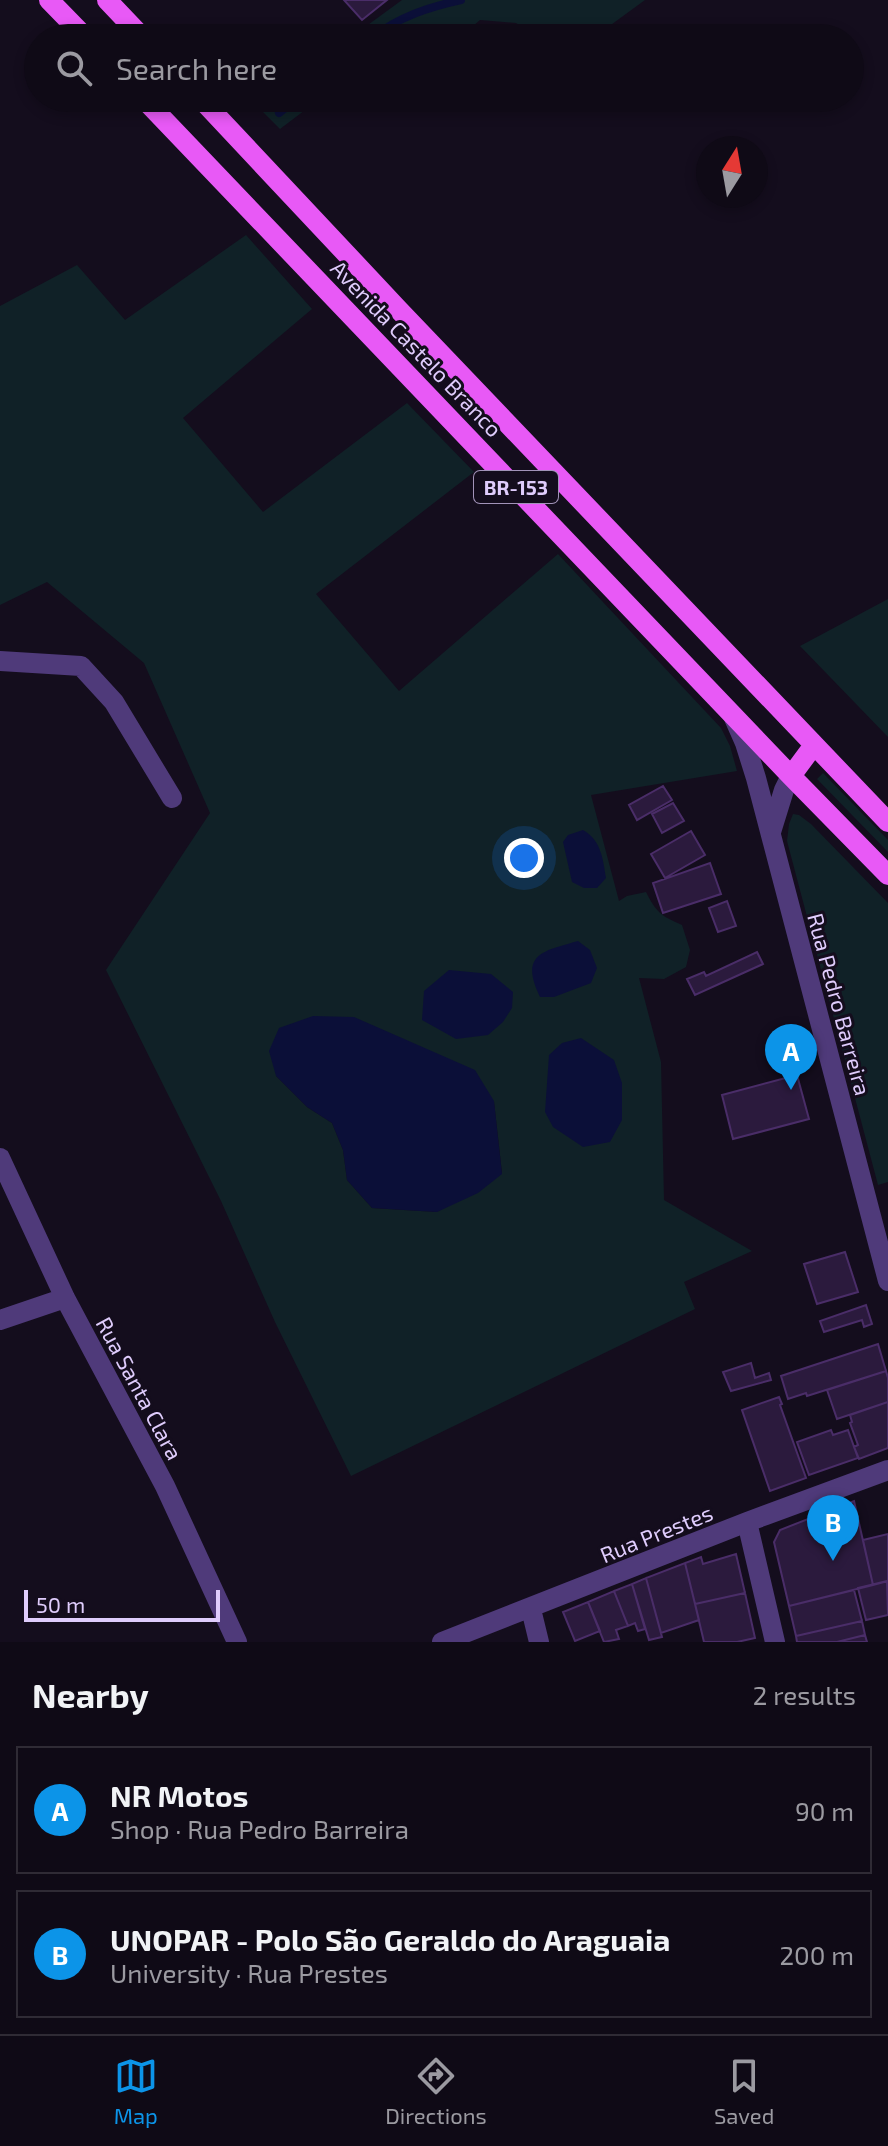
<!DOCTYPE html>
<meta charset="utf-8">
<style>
body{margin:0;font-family:"Exo 2",sans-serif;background:#1d1823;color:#f1f3f6}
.compass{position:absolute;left:696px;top:136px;width:72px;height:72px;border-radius:50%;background:#0f0a16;box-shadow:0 4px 12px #0003;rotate:11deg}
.scale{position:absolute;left:24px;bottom:20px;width:196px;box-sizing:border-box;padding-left:8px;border:4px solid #dfccfc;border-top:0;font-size:22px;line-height:28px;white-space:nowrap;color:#dfccfc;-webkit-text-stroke:6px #140d1d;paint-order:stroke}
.you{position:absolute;left:524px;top:858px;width:28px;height:28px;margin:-20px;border:6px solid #fff;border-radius:50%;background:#1a73e8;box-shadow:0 0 0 12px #1a73e833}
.badge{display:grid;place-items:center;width:52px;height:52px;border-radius:50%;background:#0c94e8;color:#fff;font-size:26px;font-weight:700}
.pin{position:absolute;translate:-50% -66px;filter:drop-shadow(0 2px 4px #0008)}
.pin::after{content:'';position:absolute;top:42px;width:28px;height:24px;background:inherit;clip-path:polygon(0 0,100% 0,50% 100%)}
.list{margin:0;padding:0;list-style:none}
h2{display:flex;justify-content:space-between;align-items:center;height:104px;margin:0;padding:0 32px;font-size:34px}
h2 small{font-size:26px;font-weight:400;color:#9b9aa1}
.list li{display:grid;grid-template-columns:52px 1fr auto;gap:24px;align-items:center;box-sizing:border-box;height:128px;margin:0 16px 16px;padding:0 16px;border:2px solid #2f2b35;border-radius:0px}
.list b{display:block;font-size:30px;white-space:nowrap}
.list p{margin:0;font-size:26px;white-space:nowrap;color:#9b9aa1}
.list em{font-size:26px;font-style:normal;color:#9b9aa1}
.icon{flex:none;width:44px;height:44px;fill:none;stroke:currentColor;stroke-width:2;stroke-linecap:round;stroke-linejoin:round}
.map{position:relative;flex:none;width:888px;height:1642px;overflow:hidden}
.search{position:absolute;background:#0f0a16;box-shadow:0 4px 12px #0003;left:24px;right:24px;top:24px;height:88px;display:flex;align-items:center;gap:20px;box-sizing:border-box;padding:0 28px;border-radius:44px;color:#9b9aa1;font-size:30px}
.sheet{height:392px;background:#0f0a16}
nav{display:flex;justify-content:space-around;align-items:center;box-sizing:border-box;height:112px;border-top:2px solid #2f2b35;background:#0f0a16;font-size:22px;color:#9b9aa1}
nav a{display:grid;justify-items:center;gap:4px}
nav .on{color:#0c94e8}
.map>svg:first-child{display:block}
.green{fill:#102127;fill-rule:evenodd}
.water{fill:#0b0f38}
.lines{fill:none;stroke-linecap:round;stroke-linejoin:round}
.stream{stroke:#0b0f38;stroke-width:8}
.building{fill:#2b1a3d;stroke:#4a2d68;stroke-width:2}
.minor{stroke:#4f3a7a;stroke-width:20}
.tertiary{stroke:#4f3a7a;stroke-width:20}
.primary{stroke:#e859f6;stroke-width:20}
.labels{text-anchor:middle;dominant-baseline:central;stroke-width:6;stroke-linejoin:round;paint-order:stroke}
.shield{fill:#140d1d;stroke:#a293b9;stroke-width:2}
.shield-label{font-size:20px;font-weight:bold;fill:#dfccfc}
.street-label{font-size:22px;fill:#dfccfc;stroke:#140d1d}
</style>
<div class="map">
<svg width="888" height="1642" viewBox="0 0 888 1642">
<rect width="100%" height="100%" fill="#140d1d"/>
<path class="green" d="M402,0H645L593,38H538L516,23L480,20L459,38H350Z
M268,98H321L280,129L257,106Z
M246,235L312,309L183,418L263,512L407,403L474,472L316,594L399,691L558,554L721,728L730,746L737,771L591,795L619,901L627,896L646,892C656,912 661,916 682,925L690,950L686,967L664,979L639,978L661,1062L664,1200L752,1251L684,1282L695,1309L351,1476L275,1322L221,1201L106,970L210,813L144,663L47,582L0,605V306L77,265L125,320ZM276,1076L494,1102L502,1173L437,1212L372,1208L347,1180L343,1150L332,1123L307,1107Z
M888,599V737L800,646Z
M823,773L888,840V852L817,779Z
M793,814L799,815L811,824L888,903V1182L878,1185L787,841L789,824Z"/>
<path class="water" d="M583,830C601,840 603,859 606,878L597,888H584L572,882L563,842L568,835Z
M578,941L590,950L597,968L591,983L554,997H540C519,954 543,951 578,941Z
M449,970L491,974L513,992L512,1008L503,1022L488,1035L456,1039L422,1020L424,991Z
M313,1016L354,1017L475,1070L494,1101L502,1174L478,1193L437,1212L372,1208L347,1180L343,1150L332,1123L307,1107L276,1076L269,1051L279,1028Z
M581,1038L614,1060L622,1083V1120L610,1142L583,1147L553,1127L545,1112L549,1055L562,1043Z"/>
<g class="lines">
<path class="stream" d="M372,38C398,17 429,7 461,0
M279,113L298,98"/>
</g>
<path class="building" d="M344,0H387L362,20Z
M663,786L672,800L637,820L629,805Z
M673,803L684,821L662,833L652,814Z
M691,831L705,855L665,878L651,854Z
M710,863L721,894L663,913L653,883Z
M727,901L736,926L718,932L709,908Z
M757,952L763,964L695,995L687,979L704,972L706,976Z
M797,1075L809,1119L733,1139L722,1095Z
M845,1252L858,1292L817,1304L804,1264Z
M866,1305L872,1324L864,1327L862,1320L824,1332L820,1321Z
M878,1344L886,1371L807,1396L806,1393L788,1399L781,1376Z
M751,1363L755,1378L769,1373L771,1380L731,1391L723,1372Z
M886,1371L888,1378V1402L837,1419L827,1390Z
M779,1397L782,1404L780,1405L806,1478L770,1491L742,1410Z
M888,1402V1448L859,1459L854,1447L858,1445L850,1423L852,1422L850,1415Z
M831,1430L833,1435L848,1430L858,1458L809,1475L797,1442Z
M854,1501L873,1585L789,1606L774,1542L780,1530Z
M888,1534V1581L873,1585L863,1540Z
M736,1554L745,1593L695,1604L685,1563L701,1557L703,1564Z
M685,1563L699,1620L661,1633L646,1578Z
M646,1578L662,1637L649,1640L632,1584Z
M887,1581L888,1615L866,1620L858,1588Z
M632,1584L645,1629L638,1631L635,1623L628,1626L614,1591Z
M854,1590L862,1621L796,1636L789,1606Z
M614,1591L628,1626L616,1630L619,1639L604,1642L588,1602Z
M745,1593L755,1638L737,1642H704L695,1604Z
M588,1602L600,1631L575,1641L563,1612Z
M862,1621L865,1635L837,1642H797L796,1636Z
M865,1635L867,1642H837Z"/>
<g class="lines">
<path class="minor" d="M0,661L81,666L114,702L172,798
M0,1158L65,1298L165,1486L237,1642
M0,1320L65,1298
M747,1522L775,1642
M531,1609L539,1642
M442,1642L747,1522L888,1470"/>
<path class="tertiary" d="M734,718L745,743L756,778L888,1281
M771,832L784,790L791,776"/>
<path class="primary" d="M49,0L86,38
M107,0L143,38
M143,98L791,776L888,875
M200,98L399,310L888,822
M791,776L814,745"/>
</g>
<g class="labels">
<rect class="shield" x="474" y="471" width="84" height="32" rx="6"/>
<g class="shield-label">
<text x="516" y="487">BR-153</text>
</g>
<g class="street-label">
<text transform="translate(417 348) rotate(46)">Avenida Castelo Branco</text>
<text transform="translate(840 1004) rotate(75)">Rua Pedro Barreira</text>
<text transform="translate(140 1388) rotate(62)">Rua Santa Clara</text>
<text transform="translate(656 1533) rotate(-22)">Rua Prestes</text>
</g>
</g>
</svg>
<svg class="compass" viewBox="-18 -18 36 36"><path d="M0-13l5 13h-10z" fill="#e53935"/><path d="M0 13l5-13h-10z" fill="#9b9aa1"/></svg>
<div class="scale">50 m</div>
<div class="you"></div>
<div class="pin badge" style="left:791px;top:1090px">A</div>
<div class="pin badge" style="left:833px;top:1561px">B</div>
<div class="search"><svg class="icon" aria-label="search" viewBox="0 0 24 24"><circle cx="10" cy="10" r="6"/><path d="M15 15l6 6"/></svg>Search here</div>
</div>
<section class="sheet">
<h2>Nearby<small>2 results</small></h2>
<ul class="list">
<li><span class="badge">A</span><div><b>NR Motos</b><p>Shop · Rua Pedro Barreira</p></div><em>90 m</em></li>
<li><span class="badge">B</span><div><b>UNOPAR - Polo São Geraldo do Araguaia</b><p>University · Rua Prestes</p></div><em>200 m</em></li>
</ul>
</section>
<nav>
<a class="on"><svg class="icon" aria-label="map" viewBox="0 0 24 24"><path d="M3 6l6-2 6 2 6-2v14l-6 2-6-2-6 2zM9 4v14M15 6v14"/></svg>Map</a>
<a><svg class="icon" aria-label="directions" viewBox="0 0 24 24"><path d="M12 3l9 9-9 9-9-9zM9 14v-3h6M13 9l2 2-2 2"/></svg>Directions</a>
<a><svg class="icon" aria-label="saved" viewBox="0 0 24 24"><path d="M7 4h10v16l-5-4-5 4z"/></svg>Saved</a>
</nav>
